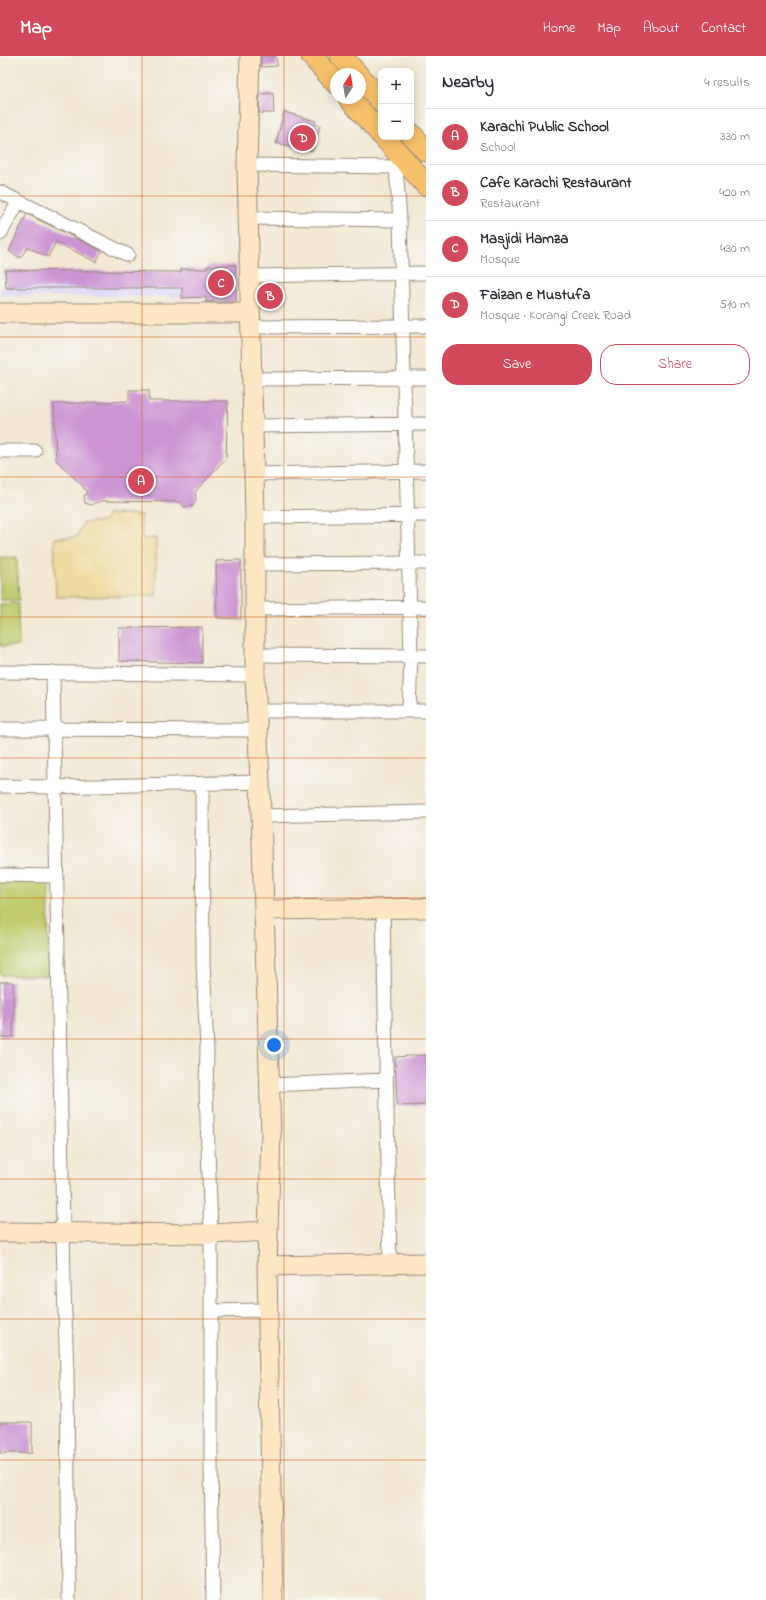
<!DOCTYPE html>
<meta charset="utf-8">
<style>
body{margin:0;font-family:"Indie Flower",sans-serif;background:#f7f7f7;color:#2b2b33}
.controls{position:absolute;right:12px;top:12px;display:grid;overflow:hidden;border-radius:8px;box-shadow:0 2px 10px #0003}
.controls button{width:36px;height:36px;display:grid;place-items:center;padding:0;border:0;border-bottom:1px solid #e1e1e2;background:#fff;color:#2b2b33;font:20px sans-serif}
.compass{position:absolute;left:330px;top:12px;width:36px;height:36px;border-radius:50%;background:#fff;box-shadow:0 2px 10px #0003;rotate:12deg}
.you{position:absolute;left:274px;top:989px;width:14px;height:14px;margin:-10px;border:3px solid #fff;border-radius:50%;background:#1a73e8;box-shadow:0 0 0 6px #1a73e833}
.badge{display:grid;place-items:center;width:26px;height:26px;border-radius:50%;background:#d1495b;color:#fff;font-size:13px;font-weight:700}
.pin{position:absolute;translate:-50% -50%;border:2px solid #fff;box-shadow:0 1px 4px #0006}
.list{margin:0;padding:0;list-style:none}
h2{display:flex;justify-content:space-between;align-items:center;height:52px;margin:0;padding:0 16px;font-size:17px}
h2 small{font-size:13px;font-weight:400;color:#7c7c81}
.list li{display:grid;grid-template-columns:26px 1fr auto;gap:12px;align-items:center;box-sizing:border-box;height:56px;padding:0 16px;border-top:1px solid #e1e1e2}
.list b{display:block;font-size:15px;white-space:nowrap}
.list p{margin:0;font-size:13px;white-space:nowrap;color:#7c7c81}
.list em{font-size:13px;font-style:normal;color:#7c7c81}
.actions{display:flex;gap:8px;padding:12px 16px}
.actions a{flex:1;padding:9px 0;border:1px solid #d1495b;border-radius:16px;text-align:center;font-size:14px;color:#d1495b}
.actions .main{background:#d1495b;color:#fff}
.map{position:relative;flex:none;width:426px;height:1544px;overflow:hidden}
header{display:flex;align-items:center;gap:24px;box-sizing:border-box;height:56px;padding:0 20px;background:#d1495b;color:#fff}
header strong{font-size:19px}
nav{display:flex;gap:22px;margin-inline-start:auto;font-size:14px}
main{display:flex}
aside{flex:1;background:#fff}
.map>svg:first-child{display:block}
.built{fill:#dbd6f7}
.green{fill:#c0cc6e;stroke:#7e7b46}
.sand{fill:#eeda9e;stroke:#94825e}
.building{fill:#cc94d3}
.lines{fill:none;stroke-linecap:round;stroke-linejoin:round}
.street-casing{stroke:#968978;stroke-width:15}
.secondary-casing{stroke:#968978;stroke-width:21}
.primary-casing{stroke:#968978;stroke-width:23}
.street{stroke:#fff;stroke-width:13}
.secondary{stroke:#fce6c4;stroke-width:19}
.primary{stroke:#f7c06b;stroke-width:21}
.grid{fill:none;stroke:#df570d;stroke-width:1;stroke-opacity:0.55}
</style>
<header>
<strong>Map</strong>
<nav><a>Home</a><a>Map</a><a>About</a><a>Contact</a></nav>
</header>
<main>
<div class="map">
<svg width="426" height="1544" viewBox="0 0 426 1544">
<rect width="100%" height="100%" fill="#f6f6f2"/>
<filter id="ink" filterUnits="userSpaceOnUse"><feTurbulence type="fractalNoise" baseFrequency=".025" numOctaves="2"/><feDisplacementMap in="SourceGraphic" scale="8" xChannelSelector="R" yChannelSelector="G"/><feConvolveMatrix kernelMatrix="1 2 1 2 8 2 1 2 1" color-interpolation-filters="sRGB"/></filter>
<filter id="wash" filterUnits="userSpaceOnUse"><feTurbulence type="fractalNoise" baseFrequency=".012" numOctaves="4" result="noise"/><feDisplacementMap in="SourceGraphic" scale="16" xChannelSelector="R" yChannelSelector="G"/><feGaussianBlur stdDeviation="0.9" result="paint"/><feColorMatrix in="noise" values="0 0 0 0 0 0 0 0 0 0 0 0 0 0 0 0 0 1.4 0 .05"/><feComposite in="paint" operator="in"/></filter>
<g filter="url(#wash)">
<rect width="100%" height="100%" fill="#f2e8d3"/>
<path class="built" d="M0,232H181V241L0,240Z"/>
<path class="green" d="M0,501H17L19,544H0Z
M18,547L19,590H0V548Z
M0,825H49L48,920L0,919Z"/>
<path class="sand" d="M108,458L141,459L142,483L156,482V540L56,541L54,482L77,481L83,467L104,465Z"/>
<g id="blocks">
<path class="building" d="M261,0H276L277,10L261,11Z
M273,37L274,57H259L260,38Z
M284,56L316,65L315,68L320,70L313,95L276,87Z
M27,158L102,195L96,206L56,186L48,201L28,191L20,202L9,195Z
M236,209V246H206V241L182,242V232H6L5,214L181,216V213H207V210Z
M129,334H149V345H228L226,402L195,436L196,444L193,450L184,451L180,446L101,445L91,449L85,447L84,440L87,437L82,429L56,404L54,348L129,345Z
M241,504V563L217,562L216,505Z
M202,571V607L119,605V572Z
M0,926H13V981H0Z
M426,999V1049L397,1050L395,1001Z
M0,1366H32V1397H0Z"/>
</g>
</g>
<g filter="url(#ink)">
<use href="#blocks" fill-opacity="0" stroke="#968978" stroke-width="1"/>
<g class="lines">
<defs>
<path id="street" d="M247,109L396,111
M0,136L128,199
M248,162L400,164L411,600L409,654
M400,164L396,111L402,105
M0,178L19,145
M249,220L426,217
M251,271L426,270
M252,323L426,322
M253,370L426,368
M0,395H35
M254,418L426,415
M255,461L426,459
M255,508L426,507
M255,553L426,551
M255,599L426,600
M0,616L255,619
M53,616L64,1230L67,1318L69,1544
M257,655H426
M0,673L259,674
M202,728L203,907L207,994L206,1034L211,1178V1407L213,1544
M0,730L54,731L260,726
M261,760L426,756
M0,819L57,820
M383,853L390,1208
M269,1029L386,1024
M211,1255L268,1254"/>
<path id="secondary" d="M250,0L247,109L255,461V619L260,726L271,1078L267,1210L273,1544
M0,257H250
M264,854L426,852
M0,1176L211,1178L268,1175
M267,1210L426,1207"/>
<path id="primary" d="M312,0L336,27
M341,0L357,18
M360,21L381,45
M349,42L381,78
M411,78L426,95
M384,81L426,129"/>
</defs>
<use href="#street" class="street-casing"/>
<use href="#secondary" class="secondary-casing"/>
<use href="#primary" class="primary-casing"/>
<use href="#street" class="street"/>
<use href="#secondary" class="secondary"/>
<use href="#primary" class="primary"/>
</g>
</g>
<path class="grid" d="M142,0V1544M284,0V1544M0,140H426M0,281H426M0,421H426M0,561H426M0,702H426M0,842H426M0,983H426M0,1123H426M0,1263H426M0,1404H426"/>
</svg>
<div class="controls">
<button>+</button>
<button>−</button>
</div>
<svg class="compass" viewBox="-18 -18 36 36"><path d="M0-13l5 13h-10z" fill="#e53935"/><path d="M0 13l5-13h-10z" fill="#7c7c81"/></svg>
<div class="you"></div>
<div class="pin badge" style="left:141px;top:425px">A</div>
<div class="pin badge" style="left:270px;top:240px">B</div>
<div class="pin badge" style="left:221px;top:227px">C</div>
<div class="pin badge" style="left:303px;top:82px">D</div>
</div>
<aside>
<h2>Nearby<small>4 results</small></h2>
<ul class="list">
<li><span class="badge">A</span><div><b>Karachi Public School</b><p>School</p></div><em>330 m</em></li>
<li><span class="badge">B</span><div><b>Cafe Karachi Restaurant</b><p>Restaurant</p></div><em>420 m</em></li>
<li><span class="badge">C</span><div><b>Masjidi Hamza</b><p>Mosque</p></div><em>430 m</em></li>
<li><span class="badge">D</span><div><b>Faizan e Mustufa</b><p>Mosque · Korangi Creek Road</p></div><em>510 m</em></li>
</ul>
<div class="actions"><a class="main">Save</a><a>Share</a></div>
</aside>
</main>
